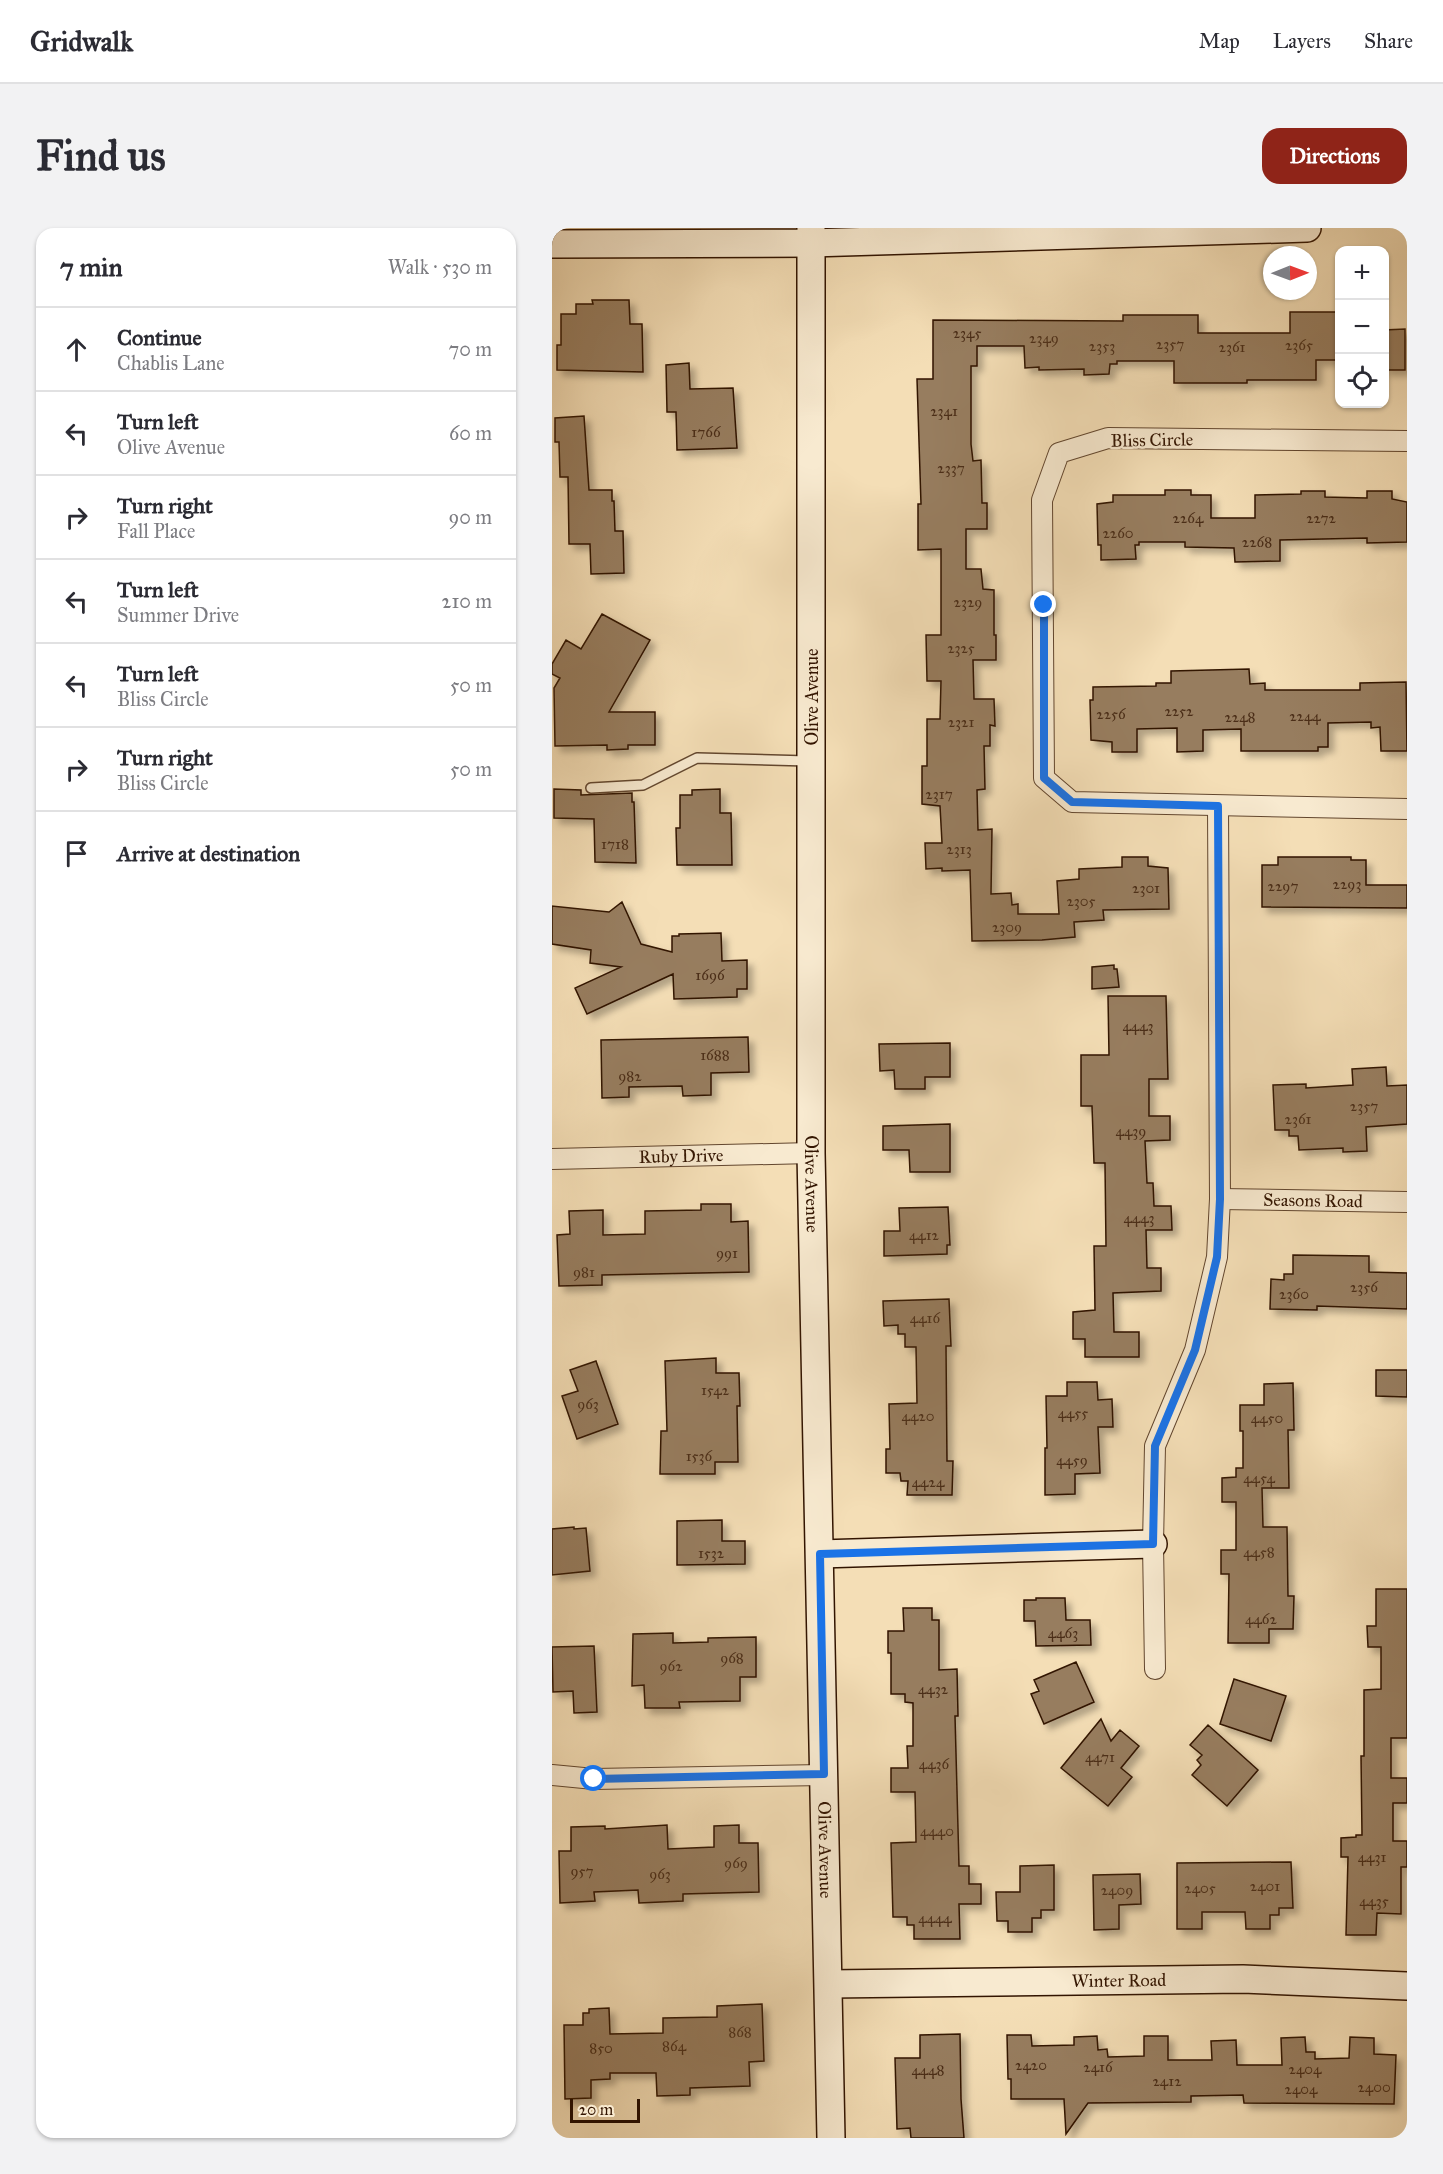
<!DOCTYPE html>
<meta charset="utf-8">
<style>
body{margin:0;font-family:"IM FELL Great Primer",serif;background:#f2f2f3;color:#2b2b33}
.controls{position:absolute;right:18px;top:18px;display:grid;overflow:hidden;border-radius:12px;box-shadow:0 2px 4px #0004}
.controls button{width:54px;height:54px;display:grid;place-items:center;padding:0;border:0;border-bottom:2px solid #e1e1e2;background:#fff;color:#2b2b33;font:30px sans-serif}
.compass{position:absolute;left:711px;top:18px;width:54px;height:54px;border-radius:50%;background:#fff;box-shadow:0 2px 4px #0004;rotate:89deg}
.scale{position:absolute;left:18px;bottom:15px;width:70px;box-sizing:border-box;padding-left:6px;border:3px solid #321400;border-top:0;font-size:16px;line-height:21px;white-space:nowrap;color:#321400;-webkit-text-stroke:4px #f8ead0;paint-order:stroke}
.stop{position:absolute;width:18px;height:18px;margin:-14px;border:4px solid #1a73e8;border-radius:50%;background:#fff}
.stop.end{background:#1a73e8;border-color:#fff;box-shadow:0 2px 6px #0008}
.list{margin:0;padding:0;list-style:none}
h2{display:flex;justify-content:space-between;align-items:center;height:78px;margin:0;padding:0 24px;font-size:26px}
h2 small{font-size:20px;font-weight:400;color:#7c7c81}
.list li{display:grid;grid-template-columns:39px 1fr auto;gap:18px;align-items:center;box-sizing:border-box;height:84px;padding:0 24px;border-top:2px solid #e1e1e2}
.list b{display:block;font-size:22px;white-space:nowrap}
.list p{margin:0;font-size:20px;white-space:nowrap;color:#7c7c81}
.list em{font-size:20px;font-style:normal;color:#7c7c81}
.icon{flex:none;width:33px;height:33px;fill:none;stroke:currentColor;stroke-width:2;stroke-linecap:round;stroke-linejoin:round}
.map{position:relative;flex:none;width:855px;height:1910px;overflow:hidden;border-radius:18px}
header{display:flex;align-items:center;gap:36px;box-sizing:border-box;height:84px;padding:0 30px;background:#fff;border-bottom:2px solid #e1e1e2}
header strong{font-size:28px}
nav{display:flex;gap:33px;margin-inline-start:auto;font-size:21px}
.intro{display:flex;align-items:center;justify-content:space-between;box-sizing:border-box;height:144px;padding:0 36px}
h1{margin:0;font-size:42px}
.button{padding:15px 27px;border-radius:18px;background:#8f2418;color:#fff;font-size:21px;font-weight:700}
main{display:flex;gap:36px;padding:0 36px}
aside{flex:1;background:#fff;border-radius:18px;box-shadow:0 2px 4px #0004}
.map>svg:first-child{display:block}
.building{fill:#977d5f;stroke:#321400;stroke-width:1.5;filter:url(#shadow)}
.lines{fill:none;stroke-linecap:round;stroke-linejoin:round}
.lane-casing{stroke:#62462e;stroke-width:12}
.street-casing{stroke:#62462e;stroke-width:22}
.secondary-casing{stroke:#321400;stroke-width:30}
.lane{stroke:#f8ead0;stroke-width:9}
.street{stroke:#f8ead0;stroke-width:20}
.secondary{stroke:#f8ead0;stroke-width:27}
.route{stroke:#1a73e8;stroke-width:8}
.labels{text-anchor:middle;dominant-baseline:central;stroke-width:5;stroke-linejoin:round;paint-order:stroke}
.number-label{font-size:15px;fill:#4b2e18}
.street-label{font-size:18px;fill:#321400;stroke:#f8ead0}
</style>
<header>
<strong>Gridwalk</strong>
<nav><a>Map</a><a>Layers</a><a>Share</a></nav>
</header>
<div class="intro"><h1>Find us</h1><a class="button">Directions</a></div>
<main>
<aside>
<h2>7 min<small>Walk · 530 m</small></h2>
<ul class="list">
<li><svg class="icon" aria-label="ahead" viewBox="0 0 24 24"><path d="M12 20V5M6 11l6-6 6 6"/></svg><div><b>Continue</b><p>Chablis Lane</p></div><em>70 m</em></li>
<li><svg class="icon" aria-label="left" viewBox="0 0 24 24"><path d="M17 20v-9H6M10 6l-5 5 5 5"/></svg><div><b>Turn left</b><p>Olive Avenue</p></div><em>60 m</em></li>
<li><svg class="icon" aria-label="right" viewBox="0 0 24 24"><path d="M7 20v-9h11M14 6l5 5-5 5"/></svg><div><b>Turn right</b><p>Fall Place</p></div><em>90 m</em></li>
<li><svg class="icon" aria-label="left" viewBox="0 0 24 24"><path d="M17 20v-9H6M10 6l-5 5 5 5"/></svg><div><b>Turn left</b><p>Summer Drive</p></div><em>210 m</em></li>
<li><svg class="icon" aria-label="left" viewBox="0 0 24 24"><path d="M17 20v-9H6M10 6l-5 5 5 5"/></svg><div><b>Turn left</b><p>Bliss Circle</p></div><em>50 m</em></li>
<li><svg class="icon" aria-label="right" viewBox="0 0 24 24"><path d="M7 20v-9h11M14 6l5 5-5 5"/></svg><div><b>Turn right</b><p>Bliss Circle</p></div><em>50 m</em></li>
<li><svg class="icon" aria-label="arrive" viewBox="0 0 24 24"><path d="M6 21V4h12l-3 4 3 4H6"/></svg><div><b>Arrive at destination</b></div></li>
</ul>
</aside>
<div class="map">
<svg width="855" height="1910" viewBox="0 0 855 1910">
<defs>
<filter id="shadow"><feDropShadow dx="5.5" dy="5.5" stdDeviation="3" flood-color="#0004"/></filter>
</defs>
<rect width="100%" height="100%" fill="#f4deb6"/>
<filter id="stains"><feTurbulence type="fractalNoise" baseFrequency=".00333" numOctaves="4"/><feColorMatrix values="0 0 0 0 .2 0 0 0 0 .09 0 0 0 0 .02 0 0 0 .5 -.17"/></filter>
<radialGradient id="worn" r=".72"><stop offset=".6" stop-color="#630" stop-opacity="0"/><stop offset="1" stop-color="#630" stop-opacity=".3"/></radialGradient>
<path class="building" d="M40,72H77L78,96H90L91,144L5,142V117H9V86H24V76H41Z
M738,84H784V132H764V152H695V155H622V133H565V136H558L557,146L532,147V141L487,142V139L473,140L472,118H425V138H419V216L421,233L429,232L430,275H435V301H414V341H429L431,361L442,362V407H444V432H421L422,471H442L443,498L438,497V518H432L433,561L425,562L426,602L440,601L439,666L459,665L460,677L466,676V686H507L505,653L527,651V641L570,639V629H596V638L616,640L617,681L551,682L552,692L522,694L523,709L490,712L420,713L418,642L390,643V640L374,641L373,615H390L388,578L370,576V538H375V491H388L389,453H375L374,407H389V321L366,322V276H369L365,151H381V92L571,93V87H646V105H738Z
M853,101V142H832V102Z
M137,135L138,161L181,160L185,220L125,222L124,184H115L114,137Z
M32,188L37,262H60V273H62L63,303H71L72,345L39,346L38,316H17L16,249H8L7,214H3V190Z
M613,262H639V267H659V290H703V267L749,266V263H773V269L815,270V263H840V271L855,274V314L815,315V310L728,312V333L683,334L682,320L633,319V314H587V317H583L584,331L549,332V317H546L545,276L561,274V267H613Z
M50,386L98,412L57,484H103V517H76V521L55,522V517L3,518L2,460L8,450L0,446V436L14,412L29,421Z
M697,441L698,456L713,455V462H808V455L854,454L855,523H829L828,499L819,500V494L776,495V519H766V523H689V501L651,502V523L625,524V500L585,501V524H560V514L539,512L538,472H541V459L604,458V455H619V443Z
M2,561L29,562V567L80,565V574H82L84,635L43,634L42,591L2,590Z
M168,561V585H179L180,637H125L124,600H128V567H140V562Z
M726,629H799V632H814V657H855V680L710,679V637H726Z
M70,674L89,716L120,724V708H127V706L169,705L170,733L195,732V761H185V769L122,771L121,746L35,786L23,760L69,739L38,735L39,722L0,716V678L57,684Z
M562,737V741H565L567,759L540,761V739Z
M556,768H614L616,851H597V888H618V912L593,913L595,955H601L602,978H619L620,1002H594L595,1040H609V1063L561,1065L562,1104H587V1129H533V1111H521V1084L543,1082L542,1018H554L553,937V935H542L540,878H529V827H557Z
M196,809L197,844L159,845V867L131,868L130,858L77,859V869L50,870L49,812Z
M398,815V849H373V861H343L342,842L328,843L327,816Z
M834,839L835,858L855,857V896L814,899L815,923L791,924V920L747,922L746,908H737V902H723L721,857L754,856V860L801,857L800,841Z
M398,896V944H358L357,922H331V898Z
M149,976H179V994L196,993L197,1044L50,1047V1057L7,1058L5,1007L18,1006L17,983L51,982V1007L93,1006V983L149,982Z
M396,979L398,1017H395V1026L332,1028V1003H348L347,980Z
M741,1027L817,1028V1044L855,1045V1081L765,1078V1082L718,1081L719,1051L732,1052V1046H741Z
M397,1071L399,1118H394L395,1233H401L400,1267H355L356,1253H349L348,1245H334V1221H338L337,1176L365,1175L364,1119H353V1106H346V1097L332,1098L331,1073Z
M164,1130V1145H187L188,1178H185L186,1234H163V1246H108L109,1203H115L113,1133Z
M44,1133L66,1196L25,1211L10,1168L26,1163L18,1142Z
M824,1142H855V1169L824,1168Z
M515,1154H545L546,1172L560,1171L561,1199H546L548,1245L523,1246V1266L493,1267V1220H495L494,1168H515Z
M741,1155L742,1202H736L737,1260H710L711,1299H735L736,1368H742L741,1401H717V1415H676L677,1346H669V1322H684V1274H670V1250L684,1249V1240H691V1203H688V1177H712V1156Z
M170,1292V1313H193V1336L125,1337V1293Z
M22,1299V1301L34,1300L38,1343L0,1347V1301Z
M824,1361H855V1510H839V1550H855V1575H841V1613H855V1639H849V1686L825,1685L824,1707H794L796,1629H789V1610L804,1609V1607H810L809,1528H812V1462L829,1461V1419H816L815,1398H824Z
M484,1370H513L514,1392H538L539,1417L484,1418L483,1393H472V1372H484Z
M351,1380H380V1392H387V1442L405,1441L406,1488H403L407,1638H417V1656H429V1676H407L408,1711H362V1697H355V1689H341L339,1615L364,1614L363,1564H339V1540H356L355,1518H361V1475L353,1474V1466H339V1425H336V1403H352Z
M121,1405V1415L156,1414V1410L204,1409V1449H188V1473L127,1474L128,1480H93L92,1457L80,1458L81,1406Z
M42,1418L45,1484L22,1485L21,1463L1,1464L0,1419Z
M524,1434L542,1474L492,1496L479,1466L487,1463L482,1452Z
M682,1451L734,1468L719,1513L668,1496Z
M549,1491L559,1513L568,1502L587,1518L569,1540L580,1549L556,1578L509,1540Z
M656,1497L706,1542L675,1578L640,1547L649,1537L645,1532L650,1527L638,1517Z
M115,1597L116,1621L162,1619V1598L187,1597V1615H206L207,1664L131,1666V1673L87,1675L86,1662L42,1664L43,1673L8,1675L7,1623H19V1599L53,1598V1601Z
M739,1634L741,1680H727V1687H718V1701H694L693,1684H650V1701H625V1635Z
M502,1637V1682H489V1690H480V1704H456V1693H445L444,1664H468V1638Z
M588,1646L589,1676L567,1677V1701L542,1702L541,1647Z
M210,1776L212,1833L197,1834L198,1858L138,1860V1867L105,1868L104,1845H58V1851L39,1852V1870L13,1871L12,1797H31V1785H37V1781L57,1780L58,1806L111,1805V1790L165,1789V1778Z
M408,1806L409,1871L412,1910H359L358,1900L345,1901L343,1830H368V1807Z
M455,1807H479L480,1818L522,1817V1809L545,1808L546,1822L555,1821L556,1829L592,1828V1808H616V1832H660L659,1813L684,1812L685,1837H730L729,1810L753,1809L754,1824H763V1831L797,1830L798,1809L822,1810V1826L844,1827L842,1876L692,1875L691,1867L639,1868V1874L536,1875L514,1906L512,1871H459V1851H456Z"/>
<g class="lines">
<defs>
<path id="lane" d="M39,560L91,557L145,530L256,533"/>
<g id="street">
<path d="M855,213L556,210L507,225L490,272L492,550L520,574L855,581"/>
<path id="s1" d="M0,931L259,925"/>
<path id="s2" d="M668,971L855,974"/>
<path d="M603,1441L601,1316L603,1218L643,1122L665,1029L668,971L666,578"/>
<path d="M0,1547L42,1551L272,1547"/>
</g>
<g id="secondary">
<path id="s3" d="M259,0V925L279,1910"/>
<path d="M0,16L259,15L755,0"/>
<path d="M268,1326L601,1316"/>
<path id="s4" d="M277,1756L691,1751L855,1758"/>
</g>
</defs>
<use href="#lane" class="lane-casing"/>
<use href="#street" class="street-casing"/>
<use href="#secondary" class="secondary-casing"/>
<use href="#lane" class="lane"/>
<use href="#street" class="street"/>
<use href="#secondary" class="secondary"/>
</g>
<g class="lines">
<path class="route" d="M42,1551L272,1546L268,1326L601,1316L603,1218L643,1122L665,1029L668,971L666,578L520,574L492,550V377"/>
</g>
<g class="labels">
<g class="number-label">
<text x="415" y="105">2345</text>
<text x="492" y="110">2349</text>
<text x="618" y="116">2357</text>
<text x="747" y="117">2365</text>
<text x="550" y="118">2353</text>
<text x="680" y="119">2361</text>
<text x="392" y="183">2341</text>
<text x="154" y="204">1766</text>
<text x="399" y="240">2337</text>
<text x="636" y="290">2264</text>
<text x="769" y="290">2272</text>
<text x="566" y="305">2260</text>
<text x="705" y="314">2268</text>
<text x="416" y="374">2329</text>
<text x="409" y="420">2325</text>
<text x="627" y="483">2252</text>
<text x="559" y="486">2256</text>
<text x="753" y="488">2244</text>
<text x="688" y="489">2248</text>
<text x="409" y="494">2321</text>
<text x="387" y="566">2317</text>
<text x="63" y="616">1718</text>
<text x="407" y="621">2313</text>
<text x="795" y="656">2293</text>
<text x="731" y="658">2297</text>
<text x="594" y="660">2301</text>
<text x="529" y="673">2305</text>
<text x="455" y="699">2309</text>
<text x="158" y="747">1696</text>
<text x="586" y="798">4443</text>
<text x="163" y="827">1688</text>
<text x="78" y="848">982</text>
<text x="812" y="878">2357</text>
<text x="746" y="891">2361</text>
<text x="579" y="903">4439</text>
<text x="587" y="990">4443</text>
<text x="372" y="1007">4412</text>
<text x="175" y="1025">991</text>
<text x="32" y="1044">981</text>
<text x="812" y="1059">2356</text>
<text x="742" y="1066">2360</text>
<text x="373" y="1090">4416</text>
<text x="163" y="1162">1542</text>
<text x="36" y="1176">963</text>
<text x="521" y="1185">4455</text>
<text x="366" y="1188">4420</text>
<text x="715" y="1190">4450</text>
<text x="147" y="1228">1536</text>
<text x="520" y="1232">4459</text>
<text x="707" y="1250">4454</text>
<text x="376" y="1254">4424</text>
<text x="707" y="1324">4458</text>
<text x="159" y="1325">1532</text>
<text x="709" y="1391">4462</text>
<text x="511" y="1405">4463</text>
<text x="180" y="1430">968</text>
<text x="119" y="1438">962</text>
<text x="381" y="1461">4432</text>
<text x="548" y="1529">4471</text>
<text x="382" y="1536">4436</text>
<text x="385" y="1603">4440</text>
<text x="820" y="1629">4431</text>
<text x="184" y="1635">969</text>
<text x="30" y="1643">957</text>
<text x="108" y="1646">963</text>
<text x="713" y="1658">2401</text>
<text x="648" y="1660">2405</text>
<text x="565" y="1662">2409</text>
<text x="822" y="1673">4435</text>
<text x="383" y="1690">4444</text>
<text x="188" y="1804">868</text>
<text x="122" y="1818">864</text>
<text x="49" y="1820">850</text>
<text x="479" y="1837">2420</text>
<text x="546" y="1839">2416</text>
<text x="753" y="1841">2404</text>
<text x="376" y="1842">4448</text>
<text x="615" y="1853">2412</text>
<text x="822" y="1859">2400</text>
<text x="749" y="1861">2404</text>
</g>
<g class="street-label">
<text transform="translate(600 212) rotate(-1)">Bliss Circle</text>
<text transform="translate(260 469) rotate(-90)">Olive Avenue</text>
<text stroke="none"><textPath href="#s1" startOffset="129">Ruby Drive</textPath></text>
<text stroke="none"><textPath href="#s3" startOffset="956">Olive Avenue</textPath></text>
<text stroke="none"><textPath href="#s2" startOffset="93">Seasons Road</textPath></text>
<text stroke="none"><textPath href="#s3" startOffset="1622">Olive Avenue</textPath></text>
<text stroke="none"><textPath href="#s4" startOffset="290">Winter Road</textPath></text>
</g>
</g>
<rect width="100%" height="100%" filter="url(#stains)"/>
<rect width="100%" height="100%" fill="url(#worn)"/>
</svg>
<div class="controls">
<button>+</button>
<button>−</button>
<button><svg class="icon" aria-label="locate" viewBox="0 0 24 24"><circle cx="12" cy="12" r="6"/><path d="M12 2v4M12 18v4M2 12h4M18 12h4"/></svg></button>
</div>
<svg class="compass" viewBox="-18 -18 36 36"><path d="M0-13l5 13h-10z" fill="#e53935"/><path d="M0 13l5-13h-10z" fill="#7c7c81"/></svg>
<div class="scale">20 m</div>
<div class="stop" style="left:42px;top:1551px"></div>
<div class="stop end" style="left:492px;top:377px"></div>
</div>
</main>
